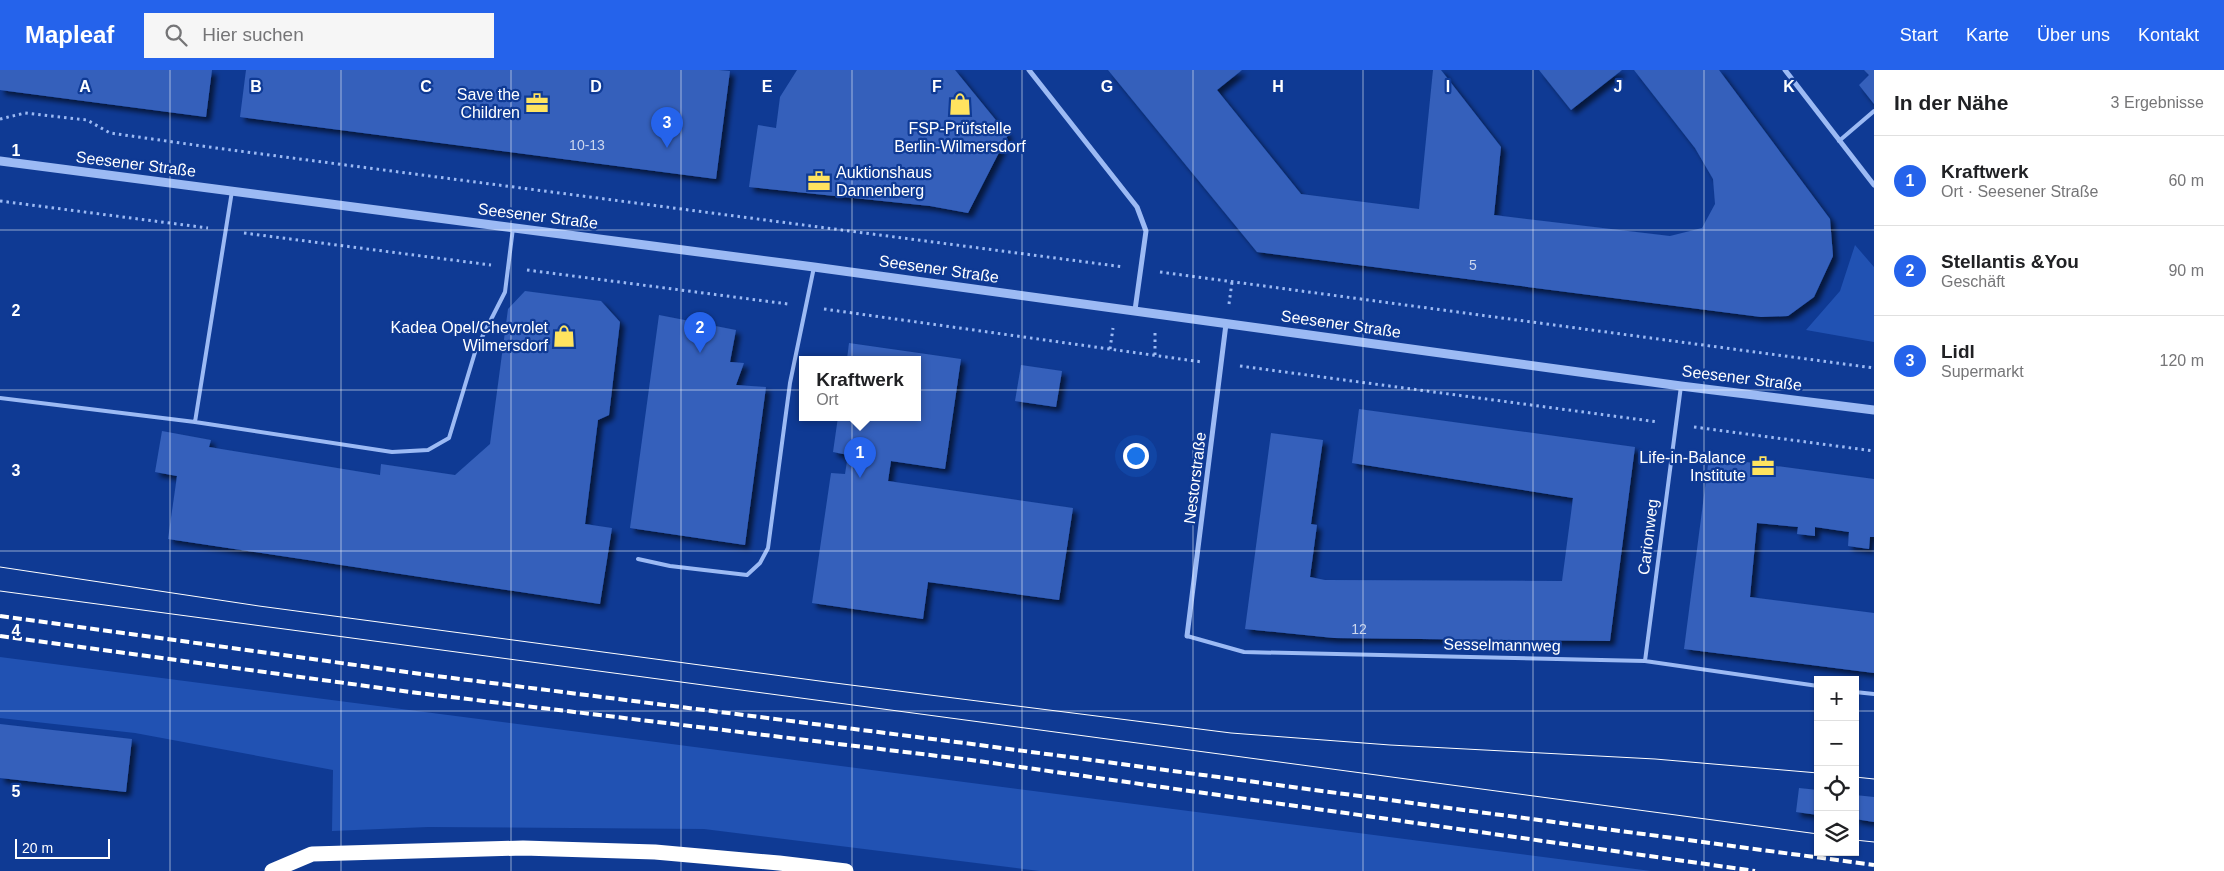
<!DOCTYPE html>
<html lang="de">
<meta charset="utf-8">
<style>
body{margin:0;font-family:Arial,sans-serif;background:#f6f6f6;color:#202124}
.controls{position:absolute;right:15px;bottom:15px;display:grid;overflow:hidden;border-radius:0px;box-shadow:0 1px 4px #0004}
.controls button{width:45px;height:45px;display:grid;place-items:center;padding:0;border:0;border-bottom:1px solid #e0e0e0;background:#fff;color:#202124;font:25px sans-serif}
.scale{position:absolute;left:15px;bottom:12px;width:95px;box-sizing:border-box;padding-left:5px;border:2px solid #fff;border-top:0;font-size:14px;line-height:18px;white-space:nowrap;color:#fff;-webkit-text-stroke:4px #0f3a94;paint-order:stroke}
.you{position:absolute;left:1135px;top:385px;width:18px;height:18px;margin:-12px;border:4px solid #fff;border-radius:50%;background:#1a73e8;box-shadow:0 0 0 8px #1a73e833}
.badge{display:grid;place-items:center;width:32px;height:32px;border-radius:50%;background:#2563eb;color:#fff;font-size:16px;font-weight:700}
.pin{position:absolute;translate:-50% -41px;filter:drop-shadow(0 1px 2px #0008)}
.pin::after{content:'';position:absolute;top:26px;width:18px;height:15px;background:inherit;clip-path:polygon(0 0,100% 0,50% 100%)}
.popup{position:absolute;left:799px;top:286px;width:122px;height:65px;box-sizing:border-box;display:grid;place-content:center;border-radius:0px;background:#fff;filter:drop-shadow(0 1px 4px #0005);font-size:16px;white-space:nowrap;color:#757577}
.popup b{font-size:19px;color:#202124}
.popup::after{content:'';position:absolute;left:50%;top:100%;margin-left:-10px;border:10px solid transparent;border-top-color:#fff}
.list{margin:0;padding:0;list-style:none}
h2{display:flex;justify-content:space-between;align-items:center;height:65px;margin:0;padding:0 20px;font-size:21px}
h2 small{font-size:16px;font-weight:400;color:#757577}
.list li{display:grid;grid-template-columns:32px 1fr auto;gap:15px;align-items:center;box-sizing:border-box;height:90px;padding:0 20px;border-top:1px solid #e0e0e0}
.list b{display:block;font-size:19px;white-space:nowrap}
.list p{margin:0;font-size:16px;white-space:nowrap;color:#757577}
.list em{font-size:16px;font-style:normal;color:#757577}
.icon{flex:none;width:28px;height:28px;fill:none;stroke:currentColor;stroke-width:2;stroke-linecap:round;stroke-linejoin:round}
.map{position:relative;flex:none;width:1874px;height:801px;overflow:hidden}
header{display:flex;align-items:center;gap:30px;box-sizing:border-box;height:70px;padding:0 25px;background:#2563eb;color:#fff}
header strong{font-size:24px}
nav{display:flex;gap:28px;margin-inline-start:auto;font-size:18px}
.search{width:350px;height:45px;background:#f6f6f6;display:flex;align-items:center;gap:12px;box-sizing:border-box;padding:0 18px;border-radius:0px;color:#757577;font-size:19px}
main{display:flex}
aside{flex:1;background:#fff}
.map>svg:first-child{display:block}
.green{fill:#2152b3}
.building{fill:#3460bb;filter:url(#shadow)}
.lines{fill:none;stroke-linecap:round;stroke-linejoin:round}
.path{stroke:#9cbaf4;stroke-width:3;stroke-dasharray:2.5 4;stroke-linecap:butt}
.service{stroke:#9cbaf4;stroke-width:4}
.minor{stroke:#9cbaf4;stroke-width:5}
.tertiary{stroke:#9cbaf4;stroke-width:9}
.motorway{stroke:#fff;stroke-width:15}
.tram{stroke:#fff;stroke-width:1}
.rail{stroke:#fff;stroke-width:4;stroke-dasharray:9 4;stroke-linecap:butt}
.grid{fill:none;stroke:#fff;stroke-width:1;stroke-opacity:0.55}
.labels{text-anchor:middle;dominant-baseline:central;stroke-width:4.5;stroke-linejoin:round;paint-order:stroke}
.number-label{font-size:14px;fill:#ccd7ee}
.poi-label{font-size:16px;fill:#fff;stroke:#0f3a94;text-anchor:end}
.street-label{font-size:16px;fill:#fff;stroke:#0f3a94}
.grid-label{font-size:16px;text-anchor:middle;font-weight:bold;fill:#fff;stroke:#0f3a94;stroke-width:4.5;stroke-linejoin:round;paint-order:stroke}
</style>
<header>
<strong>Mapleaf</strong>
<div class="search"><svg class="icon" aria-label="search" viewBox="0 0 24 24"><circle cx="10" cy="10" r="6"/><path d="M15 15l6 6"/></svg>Hier suchen</div>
<nav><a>Start</a><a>Karte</a><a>Über uns</a><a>Kontakt</a></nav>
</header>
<main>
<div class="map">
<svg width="1874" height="801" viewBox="0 0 1874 801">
<defs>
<filter id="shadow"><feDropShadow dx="4.5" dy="4.5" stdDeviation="2.5" flood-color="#0009"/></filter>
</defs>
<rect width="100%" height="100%" fill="#0f3a94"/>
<path class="green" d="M1855,175L1874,197V272L1806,260L1840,221Z
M0,587L1651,801H1039L704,759L428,757L332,761L333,700L135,663L0,648Z"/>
<path class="building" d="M0,0H212L206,47L0,20Z
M246,0H719L730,1L716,109L240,47Z
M797,0H955L1008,65L968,143L930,136L749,117L758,55L776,58L780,27Z
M1108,0H1242L1217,20L1301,124L1419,139L1433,0H1441L1501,77L1494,145L1670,166L1702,158L1715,134L1713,109L1695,78L1634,0H1719L1830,149L1833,186L1814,227L1788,246L1761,247L1257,182Z
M1539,0H1622L1571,40Z
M1864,0H1874V34L1859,15L1869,5Z
M525,221L601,231L620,252L609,345L598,350L585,454L612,458L600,534L168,469L177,406L155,402L162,361L211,370L209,377L380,405L381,394L455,405L490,374L508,239Z
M659,245L736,260L730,292L744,293L736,315L766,317L745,475L630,458Z
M849,273L961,289L945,399L891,391L888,411L1073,438L1059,530L928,512L923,549L812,533L831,403L845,404L848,385L833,382L838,347H918V289H847Z
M1021,295L1062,301L1056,337L1015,331Z
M1359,339L1635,377L1610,571L1334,568L1245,559L1271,363L1323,370L1311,454L1317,455L1310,507L1325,510L1562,511L1573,428L1352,393Z
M1709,387L1874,409V467H1870L1869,479L1848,476L1849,462L1815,457V466L1797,464L1798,457L1757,453L1750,527L1874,543V603L1684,579Z
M0,654L132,669L126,722L0,708Z
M1799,718L1818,720V745L1796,742Z
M1855,725L1874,727V752L1855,749Z"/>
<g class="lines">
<path class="path" d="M0,49L25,43L87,50L110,63L216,78L1124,197
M0,131L208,158
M244,163L491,195
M527,200L788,234
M1160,202L1874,298
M1229,234L1232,212
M824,239L1202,292
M1110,279L1113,258
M1155,285V263
M1240,296L1658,352
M1694,357L1874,381"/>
<path class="service" d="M1839,71L1874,41
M0,328L195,352L232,121
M195,352L392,382L428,380L449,368L476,279L505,222L513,158
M638,489L670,496L747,505L760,493L768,478L790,313L814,197
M1187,566L1244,582L1645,591L1818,616
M1645,591L1681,316
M1855,622L1874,624"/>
<path class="minor" d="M1029,0L1137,137L1146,161L1135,240
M1785,0L1874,115
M1187,566L1226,254"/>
<path class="tertiary" d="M0,91L814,197L1681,316L1874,340"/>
<path class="motorway" d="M272,801L312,784L523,778L655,782L779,793L846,801"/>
<path class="tram" d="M0,497L259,536L827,612L1231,663L1390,675L1655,689L1818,703
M0,521L1818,764
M1855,707L1874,709
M1855,770L1874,772"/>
<path class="rail" d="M0,546L421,604L972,674L1874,795
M0,566L418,623L971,690L1755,801"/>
</g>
<path class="grid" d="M170,0V801M341,0V801M511,0V801M681,0V801M852,0V801M1022,0V801M1193,0V801M1363,0V801M1533,0V801M1704,0V801M0,160H1874M0,320H1874M0,481H1874M0,641H1818M1855,641H1874"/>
<defs>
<symbol id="office-bare" viewBox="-9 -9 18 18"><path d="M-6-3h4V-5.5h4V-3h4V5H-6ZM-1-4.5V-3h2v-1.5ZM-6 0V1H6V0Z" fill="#ffe35f" stroke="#0f3a94" stroke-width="2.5" paint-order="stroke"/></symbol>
<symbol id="shop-bare" viewBox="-9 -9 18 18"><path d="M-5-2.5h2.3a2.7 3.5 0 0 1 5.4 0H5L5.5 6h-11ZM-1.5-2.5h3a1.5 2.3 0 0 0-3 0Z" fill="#ffe35f" stroke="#0f3a94" stroke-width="2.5" paint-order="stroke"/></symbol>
</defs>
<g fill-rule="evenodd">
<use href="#office-bare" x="521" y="17" width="32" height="32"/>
<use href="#shop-bare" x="944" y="18" width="32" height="32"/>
<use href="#office-bare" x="803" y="95" width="32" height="32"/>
<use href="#shop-bare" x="548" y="250" width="32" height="32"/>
<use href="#office-bare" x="1747" y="380" width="32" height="32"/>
</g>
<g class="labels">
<g class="number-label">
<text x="587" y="75">10-13</text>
<text x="1473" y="195">5</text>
<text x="1359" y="559">12</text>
</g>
<g class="poi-label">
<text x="520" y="24">Save the<tspan x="520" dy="18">Children</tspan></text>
<text x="960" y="58" text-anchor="middle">FSP-Prüfstelle<tspan x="960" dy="18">Berlin-Wilmersdorf</tspan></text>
<text x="836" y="102" text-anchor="start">Auktionshaus<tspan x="836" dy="18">Dannenberg</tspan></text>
<text x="548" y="257">Kadea Opel/Chevrolet<tspan x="548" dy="18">Wilmersdorf</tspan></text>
<text x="1746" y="387">Life-in-Balance<tspan x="1746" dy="18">Institute</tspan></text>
</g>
<g class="street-label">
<text transform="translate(136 94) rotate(7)">Seesener Straße</text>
<text transform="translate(538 146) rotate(7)">Seesener Straße</text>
<text transform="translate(939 199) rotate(8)">Seesener Straße</text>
<text transform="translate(1341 254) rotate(8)">Seesener Straße</text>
<text transform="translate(1742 308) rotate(7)">Seesener Straße</text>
<text transform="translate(1195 408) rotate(-83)">Nestorstraße</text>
<text transform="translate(1648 467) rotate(-83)">Carionweg</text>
<text transform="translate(1502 575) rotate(1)">Sesselmannweg</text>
</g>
</g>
<g class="grid-label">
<text x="85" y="22">A</text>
<text x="256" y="22">B</text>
<text x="426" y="22">C</text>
<text x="596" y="22">D</text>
<text x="767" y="22">E</text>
<text x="937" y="22">F</text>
<text x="1107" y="22">G</text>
<text x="1278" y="22">H</text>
<text x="1448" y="22">I</text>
<text x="1618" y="22">J</text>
<text x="1789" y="22">K</text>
<text x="16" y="86">1</text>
<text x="16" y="246">2</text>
<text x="16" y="406">3</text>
<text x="16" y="566">4</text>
<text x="16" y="727">5</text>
</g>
</svg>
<div class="controls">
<button>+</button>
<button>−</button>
<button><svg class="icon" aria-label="locate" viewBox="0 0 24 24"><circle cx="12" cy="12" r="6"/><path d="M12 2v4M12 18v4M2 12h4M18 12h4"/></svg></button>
<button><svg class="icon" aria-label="layers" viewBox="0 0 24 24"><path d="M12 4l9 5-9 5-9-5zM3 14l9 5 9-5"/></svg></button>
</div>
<div class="scale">20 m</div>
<div class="you"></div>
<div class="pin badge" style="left:860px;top:408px">1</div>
<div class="popup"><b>Kraftwerk</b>Ort</div>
<div class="pin badge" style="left:700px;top:283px">2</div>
<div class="pin badge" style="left:667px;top:78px">3</div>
</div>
<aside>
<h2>In der Nähe<small>3 Ergebnisse</small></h2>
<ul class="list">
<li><span class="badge">1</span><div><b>Kraftwerk</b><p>Ort · Seesener Straße</p></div><em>60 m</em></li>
<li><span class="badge">2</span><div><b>Stellantis &amp;You</b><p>Geschäft</p></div><em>90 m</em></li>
<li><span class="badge">3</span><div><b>Lidl</b><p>Supermarkt</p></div><em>120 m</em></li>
</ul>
</aside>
</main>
